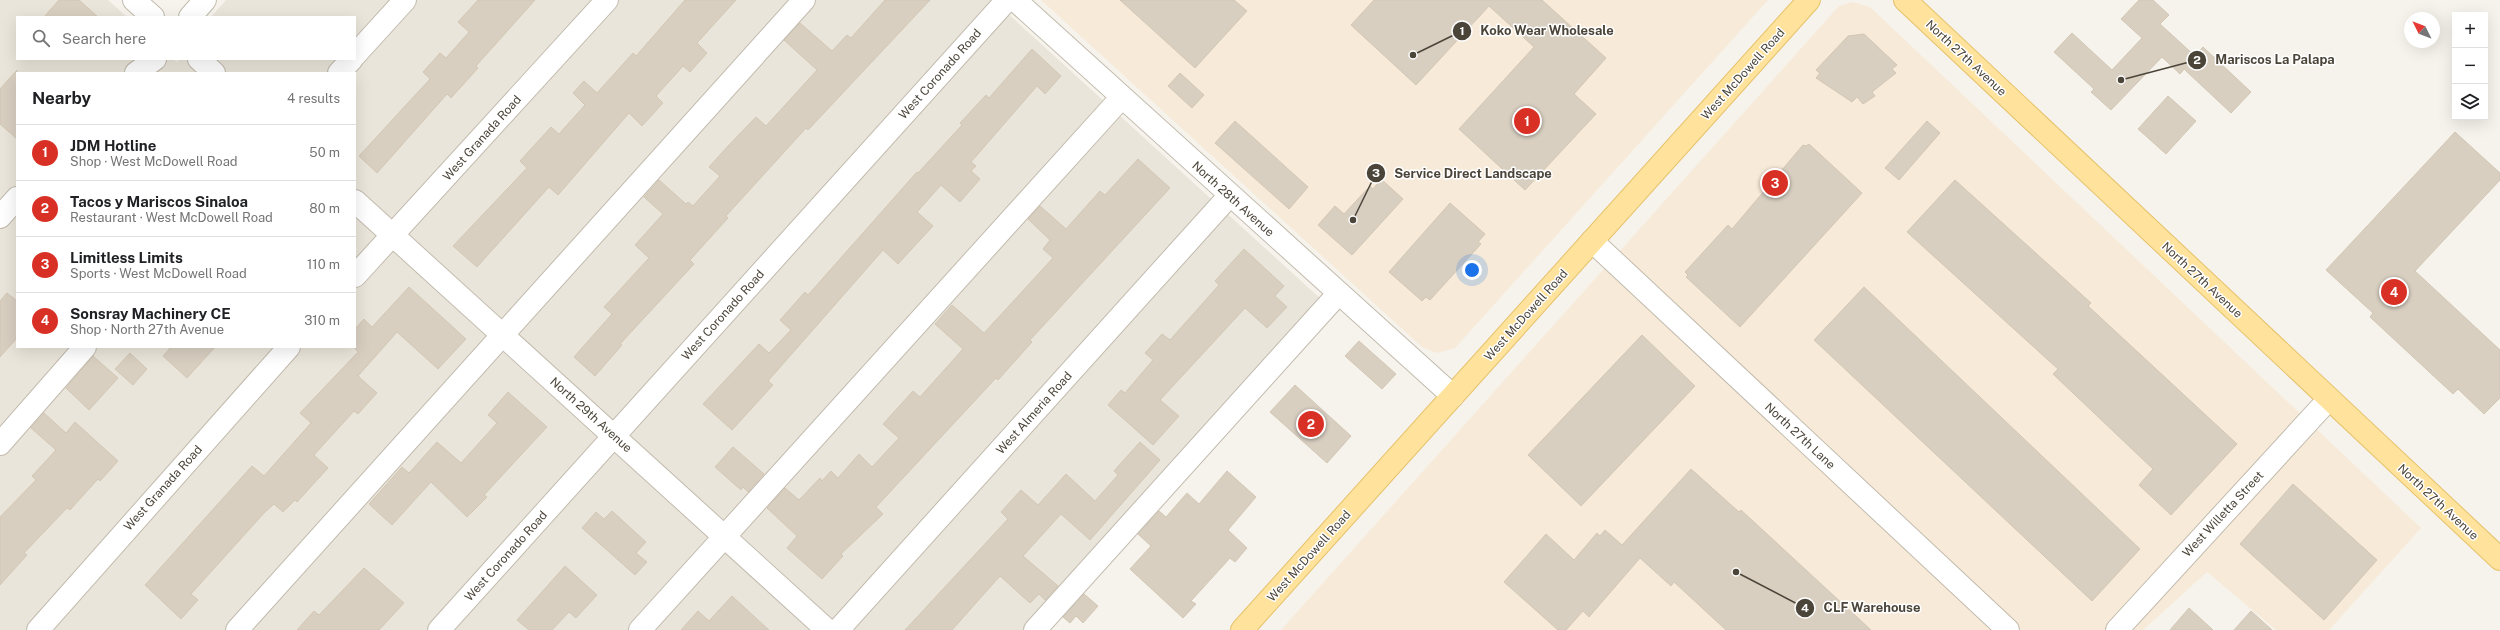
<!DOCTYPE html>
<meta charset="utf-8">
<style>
body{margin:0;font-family:"Public Sans",sans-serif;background:#f6f6f6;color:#202124}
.controls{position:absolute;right:12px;top:12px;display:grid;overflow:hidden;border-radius:0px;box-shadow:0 4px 16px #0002}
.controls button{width:36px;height:36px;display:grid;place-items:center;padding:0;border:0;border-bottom:1px solid #e0e0e0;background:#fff;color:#202124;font:20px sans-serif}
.compass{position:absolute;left:2404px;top:12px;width:36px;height:36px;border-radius:50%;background:#fff;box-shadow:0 4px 16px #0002;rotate:312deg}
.you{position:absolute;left:1472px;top:270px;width:14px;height:14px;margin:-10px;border:3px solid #fff;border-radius:50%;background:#1a73e8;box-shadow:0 0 0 6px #1a73e833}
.badge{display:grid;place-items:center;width:26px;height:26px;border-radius:50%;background:#d93025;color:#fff;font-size:13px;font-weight:700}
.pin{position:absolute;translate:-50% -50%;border:2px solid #fff;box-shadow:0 1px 4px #0006}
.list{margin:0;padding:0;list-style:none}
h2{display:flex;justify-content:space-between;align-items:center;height:52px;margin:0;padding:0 16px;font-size:17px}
h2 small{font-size:13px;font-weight:400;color:#757577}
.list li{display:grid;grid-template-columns:26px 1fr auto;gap:12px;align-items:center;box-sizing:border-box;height:56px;padding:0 16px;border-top:1px solid #e0e0e0}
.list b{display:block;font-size:15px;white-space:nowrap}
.list p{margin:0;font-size:13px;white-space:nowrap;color:#757577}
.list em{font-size:13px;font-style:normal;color:#757577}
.icon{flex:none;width:22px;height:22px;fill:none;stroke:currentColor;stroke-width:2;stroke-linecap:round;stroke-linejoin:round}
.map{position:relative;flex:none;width:2500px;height:630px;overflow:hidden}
.search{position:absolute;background:#fff;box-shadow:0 4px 16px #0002;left:16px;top:16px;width:340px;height:44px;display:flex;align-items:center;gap:10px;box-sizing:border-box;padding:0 14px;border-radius:0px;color:#757577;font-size:15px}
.panel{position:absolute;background:#fff;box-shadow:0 4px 16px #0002;left:16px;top:72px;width:340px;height:276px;border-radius:0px}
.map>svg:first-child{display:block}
.residential{fill:#eae5da;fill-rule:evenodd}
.commercial{fill:#f7ead8}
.building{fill:#d8cfc1;stroke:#d3c7b4}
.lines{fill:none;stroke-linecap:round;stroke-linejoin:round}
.minor-casing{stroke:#c2bbae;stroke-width:24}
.major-casing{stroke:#e6c16a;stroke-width:24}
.minor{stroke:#fff;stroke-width:22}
.major{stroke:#ffe39c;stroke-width:22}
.labels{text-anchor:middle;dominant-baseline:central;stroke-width:3;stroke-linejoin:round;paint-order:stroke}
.street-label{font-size:12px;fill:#4b4439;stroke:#fff}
.leader{fill:none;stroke:#4b4439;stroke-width:1.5}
.callout-dot{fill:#4b4439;stroke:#fff;stroke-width:1.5}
.mark-label{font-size:12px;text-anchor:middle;font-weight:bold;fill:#fff}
.callout-label{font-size:13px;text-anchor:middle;font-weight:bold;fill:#4b4439;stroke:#fff;stroke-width:3;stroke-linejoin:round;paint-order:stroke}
</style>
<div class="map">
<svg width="2500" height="630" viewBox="0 0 2500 630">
<rect width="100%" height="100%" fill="#f6f3ec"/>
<path class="residential" d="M0,0H108L127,17H17V59H173L177,62L179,59H355V17H211L226,0H993L1334,311L1043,630H0ZM17,73H355V347H17Z"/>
<path class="commercial" d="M1041,0H1768L1455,348L1437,353L1422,347Z
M1853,2L1870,7L2421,528L2329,630H2276L2207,572L2143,630H1281L1839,6Z"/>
<path class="building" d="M59,0H79L98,17H44Z
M478,0H535L476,66L478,68L451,98L447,94L377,173L359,156L430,79L423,72L440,53L446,58L469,32L458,22Z
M685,0H736L697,43L707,53L690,72L683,66L656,96L663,103L642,126L629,113L558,195L549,187L477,267L453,246L527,168L520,161L551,127L559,134L585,105L573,93L584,81L597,93L633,53L636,56Z
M885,0H930L808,130L806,128L726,216L728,218L690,260L694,264L620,344L622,345L595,376L574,357L612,314L604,307L649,258L635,245L663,214L644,197L659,180L686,204L688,202L693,206L720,176L709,167L728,146L756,117L766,126L817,70L784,40L800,23L832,51L847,35L851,38Z
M1120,0H1234L1247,11L1195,68Z
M1374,0H1542L1606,58L1574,94L1596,114L1525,190L1459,129L1534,47L1489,6L1416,85L1351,25Z
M2139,0H2153L2169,15L2160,24L2195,56L2203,47L2251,92L2231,113L2184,69L2180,74L2162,57L2111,110L2091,92L2094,89L2054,52L2072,33L2112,70L2142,38L2121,19Z
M1864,34L1897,65L1892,69L1896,73L1872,92L1875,96L1863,104L1857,97L1852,102L1816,78L1820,73L1816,70L1848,36Z
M1032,49L1061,76L1045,94L1037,86L971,162L976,166L971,171L980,179L960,202L941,185L917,212L933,226L898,264L883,250L768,381L773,385L732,430L703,404L759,344L769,353L791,330L780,320L805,292L808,295L917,172L918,173L962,125L960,123L986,95L989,98Z
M17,70V139L0,124V89Z
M1180,73L1204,95L1192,108L1168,86Z
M2168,96L2196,121L2166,154L2138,129Z
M1235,121L1308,187L1289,209L1215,143Z
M1927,121L1940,133L1899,180L1885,168Z
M2455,132L2500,173V180L2415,271L2500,350V398L2484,414L2458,389L2453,394L2370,317L2373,313L2326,270Z
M1809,144L1862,193L1740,327L1686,277L1688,275L1685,272L1728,225L1732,229L1803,145L1806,146Z
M1138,159L1170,188L1030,340L1032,342L998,380L996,378L876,507L883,514L841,554L843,556L822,579L787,548L797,536L767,508L785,488L799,500L820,478L822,481L831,471L838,478L859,454L872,467L899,438L883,424L913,391L920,397L963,349L935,324L952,305L984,333L1053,258L1043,249L1050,240L1028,219L1040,206L1066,229L1100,191L1105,195Z
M1381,179L1403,199L1352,255L1318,225L1335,206L1344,214L1370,186L1373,189Z
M1955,180L2091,303L2088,306L2237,444L2171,515L2139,485L2153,469L2053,374L2058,369L1907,232Z
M1450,203L1485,234L1478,242L1481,244L1430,300L1426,297L1422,301L1389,272Z
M1244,249L1284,286L1275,296L1287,307L1267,328L1245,308L1160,400L1179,416L1153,445L1108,405L1121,390L1125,393L1153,360L1145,353L1162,334L1170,340L1219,285L1215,281Z
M409,287L466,339L438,369L397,332L358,376L377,393L358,414L354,411L314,455L328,468L297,502L295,500L283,512L274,504L265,512L191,594L198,600L181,619L145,585L252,466L264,476L311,423L300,413L358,352L355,349V329L364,319L372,327Z
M1864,287L2140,549L2092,601L1814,340Z
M7,293L17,301V338L0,357V301Z
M1642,335L1695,386L1581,506L1528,455Z
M1359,341L1396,374L1382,389L1345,356Z
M171,347H215L187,378L163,356Z
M130,353L147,369L133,385L115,369Z
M93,356L118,378L89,410L66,388Z
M1295,385L1351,436L1327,463L1270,412Z
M508,392L547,427L484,495L487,497L467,517L431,482L392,525L369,504L402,467L409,473L437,442L461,463L497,423L488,415Z
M44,413L66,433L75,422L118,461L100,481L98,479L70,510L67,508L24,553L27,555L0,585V517L36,480L32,476L56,450L31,428Z
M1140,442L1160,460L1090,540L1061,514L1023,556L1058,586L1045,600L1039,594L1030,603L1000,576L952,630H905L1008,519L1001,512L1021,490L1038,505L1066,474L1095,501L1118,475L1114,471Z
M733,447L764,474L748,492L743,487L741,490L715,467Z
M1691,469L1739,512L1741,510L1871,630H1726L1674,582L1671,586L1640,558L1589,617L1583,611L1566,630H1558L1504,582L1546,534L1574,560L1597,533L1600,536L1605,530L1622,545Z
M1227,471L1256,497L1228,530L1247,548L1235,562L1230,558L1191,601L1196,604L1183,618L1130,569L1151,546L1138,534L1159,511L1166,517L1187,493L1199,504Z
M2293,484L2377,560L2324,620L2240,544Z
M612,511L646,542L636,553L647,562L635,575L582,528L596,512L604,519Z
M565,566L597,595L576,618L569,612L552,630H529L517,620Z
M364,568L404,603L379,630H297L314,611L319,615Z
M1084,594L1098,606L1083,623L1076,616L1070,623L1063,617Z
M732,596L769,630H681L698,611L709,621Z
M2189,608L2213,630H2170Z
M2251,611L2272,630H2234Z"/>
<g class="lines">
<defs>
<path id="minor" d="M134,0L153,17
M1015,0L1453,396
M190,17L205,0
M355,55L405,0
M199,59L214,73
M136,73L155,59
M339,73L352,59
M355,201L827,630
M0,217L17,198
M1592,241L2008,630
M355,276L607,0
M0,444L85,347
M38,630L289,347
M237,630L804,0
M439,630L1007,0
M640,630L1121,98
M838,630L1230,195
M1035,630L1338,294
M2117,630L2329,399"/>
<path id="major" d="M1905,0L2500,559
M1242,630L1809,0"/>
</defs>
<use href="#minor" class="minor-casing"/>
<use href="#major" class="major-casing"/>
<use href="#minor" class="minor"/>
<use href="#major" class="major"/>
</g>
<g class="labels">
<g class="street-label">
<text transform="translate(1966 58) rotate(43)">North 27th Avenue</text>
<text transform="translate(940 74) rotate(-48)">West Coronado Road</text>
<text transform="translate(1743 74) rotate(-48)">West McDowell Road</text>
<text transform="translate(482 138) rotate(-48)">West Granada Road</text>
<text transform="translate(1233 199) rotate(42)">North 28th Avenue</text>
<text transform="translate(2202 280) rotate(43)">North 27th Avenue</text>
<text transform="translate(723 315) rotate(-48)">West Coronado Road</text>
<text transform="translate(1526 315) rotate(-48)">West McDowell Road</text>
<text transform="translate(1034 413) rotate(-48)">West Almeria Road</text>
<text transform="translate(591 415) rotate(42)">North 29th Avenue</text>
<text transform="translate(1800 436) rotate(43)">North 27th Lane</text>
<text transform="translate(163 488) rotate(-48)">West Granada Road</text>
<text transform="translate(2438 502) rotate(43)">North 27th Avenue</text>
<text transform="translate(2223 514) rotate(-47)">West Willetta Street</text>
<text transform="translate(506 556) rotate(-48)">West Coronado Road</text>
<text transform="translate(1309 556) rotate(-48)">West McDowell Road</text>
</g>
</g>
<path class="leader" d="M1413 55L1462 31M2121 80L2197 60M1353 220L1376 173M1736 572L1805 608"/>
<g class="callout-dot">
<circle cx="1413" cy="55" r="4"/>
<circle cx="2121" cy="80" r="4"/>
<circle cx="1353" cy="220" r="4"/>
<circle cx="1736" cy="572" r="4"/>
<circle cx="1462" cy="31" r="10"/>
<circle cx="2197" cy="60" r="10"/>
<circle cx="1376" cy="173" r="10"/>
<circle cx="1805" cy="608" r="10"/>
</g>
<g class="mark-label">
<text x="1462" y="35">1</text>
<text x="2197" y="64">2</text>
<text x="1376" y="177">3</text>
<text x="1805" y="612">4</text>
</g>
<g class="callout-label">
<text x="1547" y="35">Koko Wear Wholesale</text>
<text x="2275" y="64">Mariscos La Palapa</text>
<text x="1473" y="178">Service Direct Landscape</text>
<text x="1872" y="612">CLF Warehouse</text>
</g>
</svg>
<div class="controls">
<button>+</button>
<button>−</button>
<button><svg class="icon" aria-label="layers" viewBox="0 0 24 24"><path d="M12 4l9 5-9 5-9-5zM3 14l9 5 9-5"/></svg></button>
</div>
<svg class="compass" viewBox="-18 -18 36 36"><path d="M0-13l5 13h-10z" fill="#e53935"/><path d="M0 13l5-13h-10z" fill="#757577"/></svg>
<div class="you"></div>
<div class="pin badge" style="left:1527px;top:121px">1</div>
<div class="pin badge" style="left:1311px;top:424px">2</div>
<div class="pin badge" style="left:1775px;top:183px">3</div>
<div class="pin badge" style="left:2394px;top:292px">4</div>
<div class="search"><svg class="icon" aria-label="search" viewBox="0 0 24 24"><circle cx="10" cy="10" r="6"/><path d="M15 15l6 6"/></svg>Search here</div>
<section class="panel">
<h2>Nearby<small>4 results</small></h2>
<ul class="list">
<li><span class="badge">1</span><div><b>JDM Hotline</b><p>Shop · West McDowell Road</p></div><em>50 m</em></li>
<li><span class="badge">2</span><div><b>Tacos y Mariscos Sinaloa</b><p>Restaurant · West McDowell Road</p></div><em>80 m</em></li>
<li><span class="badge">3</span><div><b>Limitless Limits</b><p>Sports · West McDowell Road</p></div><em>110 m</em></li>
<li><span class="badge">4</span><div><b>Sonsray Machinery CE</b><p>Shop · North 27th Avenue</p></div><em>310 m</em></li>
</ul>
</section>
</div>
